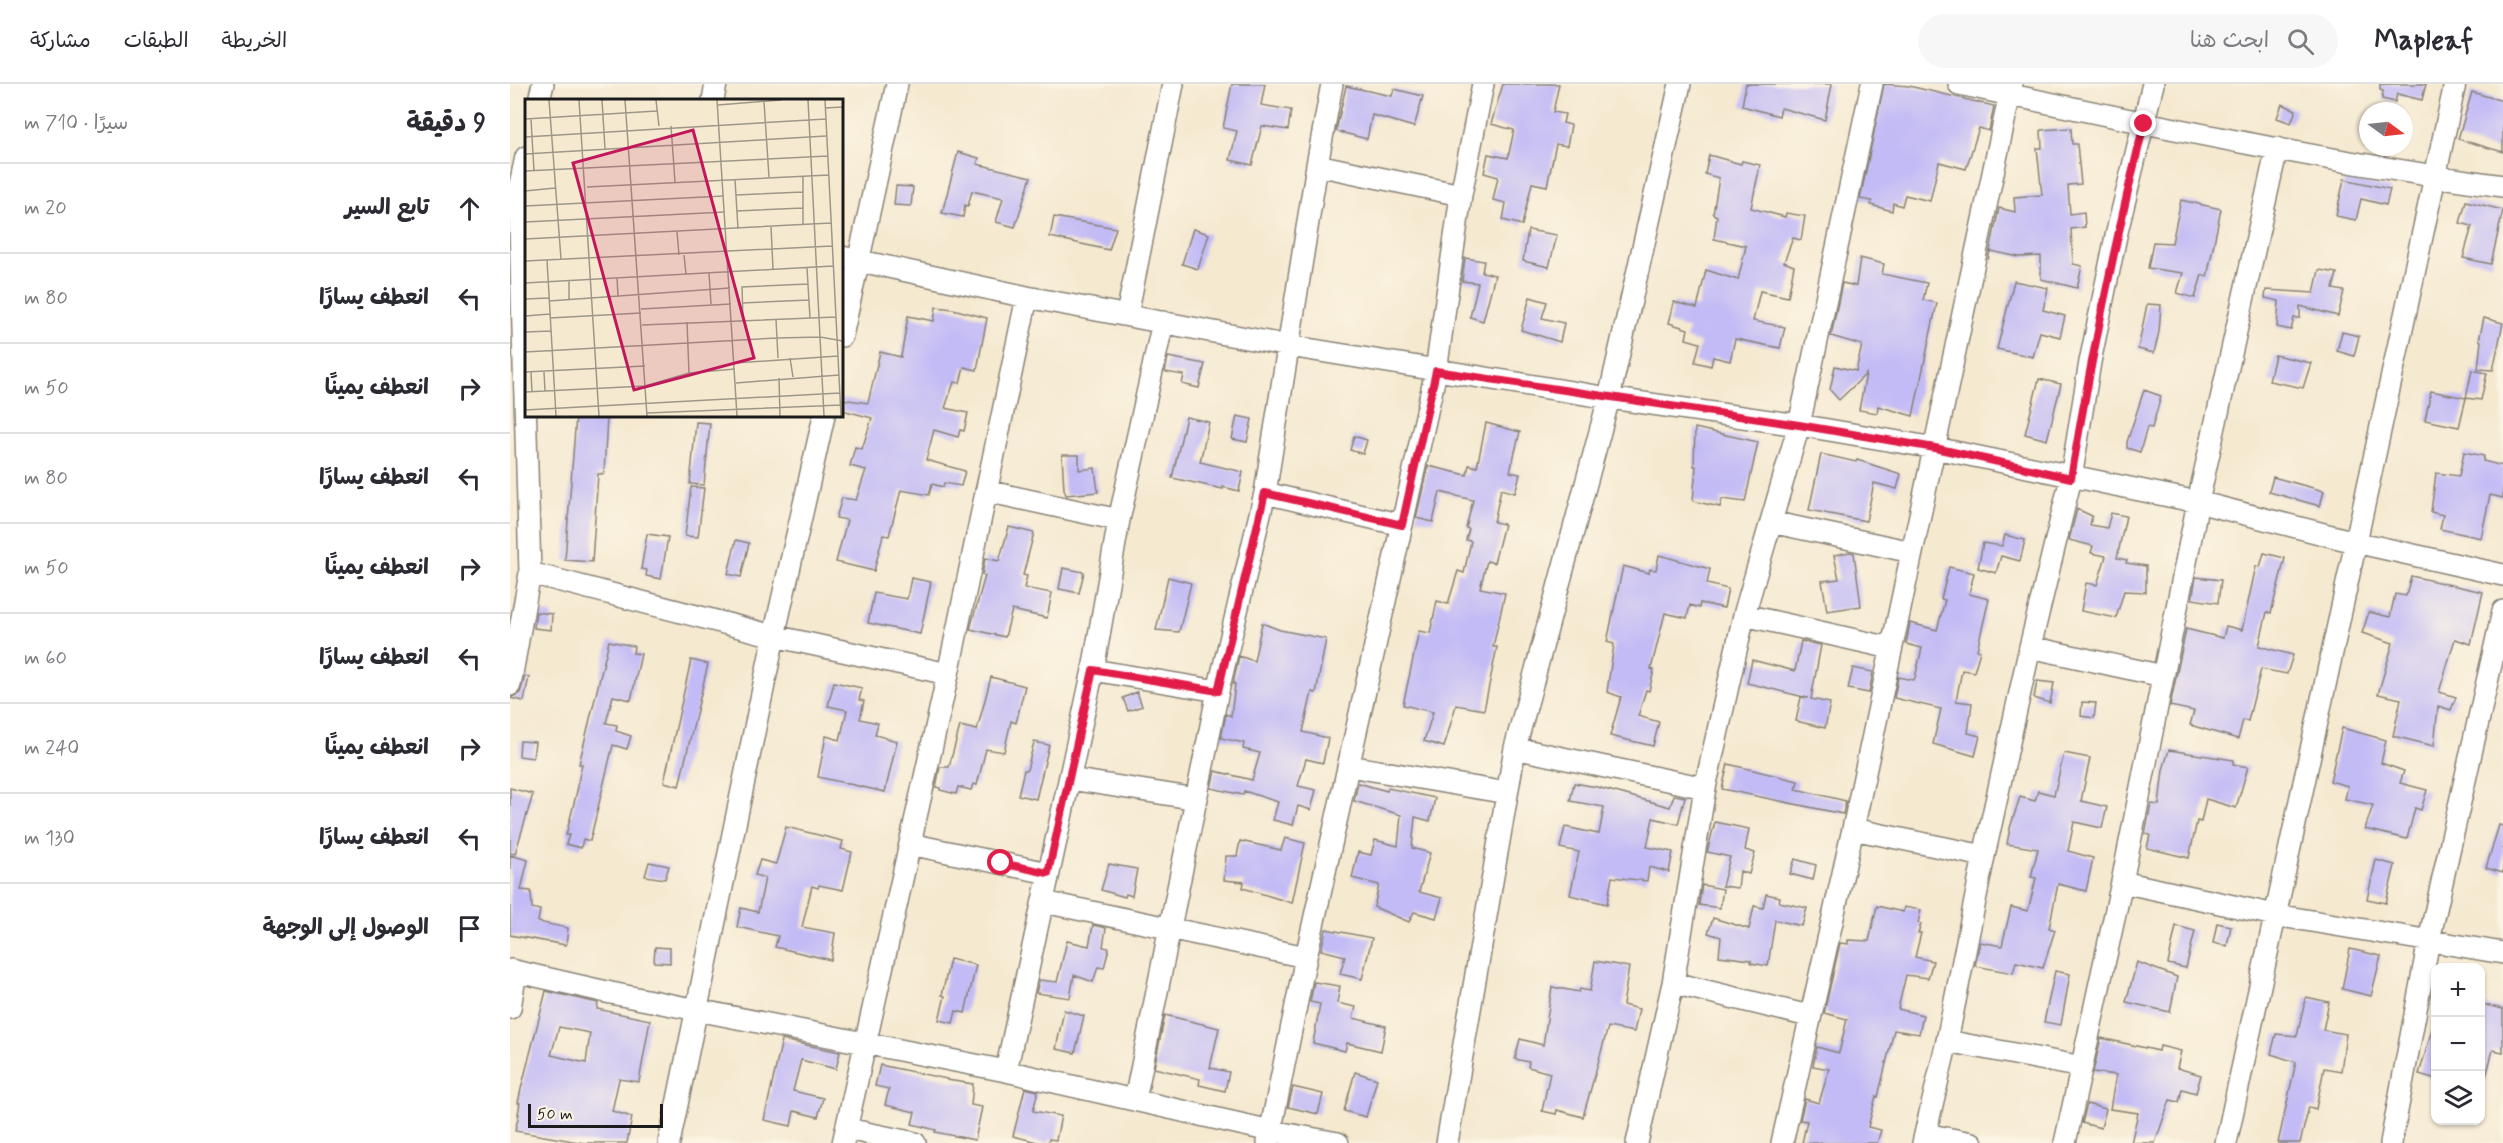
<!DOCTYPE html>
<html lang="ar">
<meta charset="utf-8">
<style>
body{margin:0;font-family:Mynerve,"Playpen Sans Arabic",sans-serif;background:#f7f7f7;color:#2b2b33;direction:rtl}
.controls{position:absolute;right:18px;bottom:18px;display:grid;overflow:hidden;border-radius:12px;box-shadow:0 2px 4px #0004}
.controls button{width:54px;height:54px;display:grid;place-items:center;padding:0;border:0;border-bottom:2px solid #e1e1e2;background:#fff;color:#2b2b33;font:30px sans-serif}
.compass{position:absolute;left:1849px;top:18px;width:54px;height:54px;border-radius:50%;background:#fff;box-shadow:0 2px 4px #0004;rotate:105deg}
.scale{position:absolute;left:18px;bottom:15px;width:135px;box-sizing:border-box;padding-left:6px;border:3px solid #1c1c1c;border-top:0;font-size:16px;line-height:21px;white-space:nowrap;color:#1c1c1c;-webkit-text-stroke:4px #fcf5e5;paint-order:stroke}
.stop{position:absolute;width:18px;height:18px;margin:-14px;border:4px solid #e11d48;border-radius:50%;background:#fff}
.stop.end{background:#e11d48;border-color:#fff;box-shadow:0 2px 6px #0008}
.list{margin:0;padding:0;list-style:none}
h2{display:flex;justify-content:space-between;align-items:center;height:78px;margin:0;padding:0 24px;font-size:26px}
h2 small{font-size:20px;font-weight:400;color:#7c7c81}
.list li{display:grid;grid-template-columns:39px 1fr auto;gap:18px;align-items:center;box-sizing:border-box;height:90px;padding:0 24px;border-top:2px solid #e1e1e2}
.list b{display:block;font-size:22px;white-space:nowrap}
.list em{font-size:20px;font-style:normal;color:#7c7c81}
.icon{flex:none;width:33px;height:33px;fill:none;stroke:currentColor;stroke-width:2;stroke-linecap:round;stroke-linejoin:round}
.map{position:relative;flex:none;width:1993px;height:1059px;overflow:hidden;direction:ltr}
header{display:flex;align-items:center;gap:36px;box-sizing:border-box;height:84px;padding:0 30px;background:#fff;border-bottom:2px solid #e1e1e2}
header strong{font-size:28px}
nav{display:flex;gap:33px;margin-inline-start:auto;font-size:21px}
.search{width:420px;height:54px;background:#f7f7f7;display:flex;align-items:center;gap:15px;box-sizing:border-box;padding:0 21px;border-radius:33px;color:#7c7c81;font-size:22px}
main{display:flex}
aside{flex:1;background:#fff}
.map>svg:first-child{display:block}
.building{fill:#c3bbf5;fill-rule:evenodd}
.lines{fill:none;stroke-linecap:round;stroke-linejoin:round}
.minor-casing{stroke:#888276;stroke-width:24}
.minor{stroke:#fff;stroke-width:21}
.route{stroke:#e11d48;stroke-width:8}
.inset-road{fill:none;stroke:#9e9788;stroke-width:1.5}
.view{fill:#c2185b;fill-opacity:0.15;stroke:#c2185b;stroke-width:3}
.inset-edge{fill:none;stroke:#1c1c1c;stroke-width:3}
</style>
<header>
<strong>Mapleaf</strong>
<div class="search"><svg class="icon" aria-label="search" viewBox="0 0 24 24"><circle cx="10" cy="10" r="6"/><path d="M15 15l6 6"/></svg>ابحث هنا</div>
<nav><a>الخريطة</a><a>الطبقات</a><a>مشاركة</a></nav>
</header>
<main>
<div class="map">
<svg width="1993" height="1059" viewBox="0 0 1993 1059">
<rect width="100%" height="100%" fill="#fcf5e5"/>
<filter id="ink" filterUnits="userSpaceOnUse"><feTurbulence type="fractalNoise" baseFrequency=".0167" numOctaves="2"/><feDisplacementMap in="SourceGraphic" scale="12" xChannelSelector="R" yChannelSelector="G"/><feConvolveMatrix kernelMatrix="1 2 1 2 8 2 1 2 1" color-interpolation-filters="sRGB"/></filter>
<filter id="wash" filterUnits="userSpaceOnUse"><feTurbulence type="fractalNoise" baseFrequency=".008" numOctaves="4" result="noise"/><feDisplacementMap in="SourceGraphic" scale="24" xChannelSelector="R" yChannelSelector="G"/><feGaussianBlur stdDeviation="1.35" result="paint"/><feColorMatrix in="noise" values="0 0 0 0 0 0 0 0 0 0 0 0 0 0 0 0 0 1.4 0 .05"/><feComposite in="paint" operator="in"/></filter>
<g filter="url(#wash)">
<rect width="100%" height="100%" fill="#f5e9d0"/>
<g id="blocks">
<path class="building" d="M722,0H755L751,21L781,26L778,46L752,42L742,81L720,76L727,47L713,44Z
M993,0H1049L1043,28L1055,30L1053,39L1061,41L1057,62L1046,60L1037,102L1022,99L1012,141L993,136L996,119L983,116L988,93L974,89L978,70L998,74L1004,46L981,40Z
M1236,0H1322L1315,36L1271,24L1269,32L1232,22Z
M1374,0L1399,2L1484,22L1479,47L1469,44L1456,85L1429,78L1420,117L1395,111L1392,122L1383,119L1382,127L1361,121L1362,117L1350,115Z
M1870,0H1916L1912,16L1887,10L1885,18L1872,15L1873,7L1870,6Z
M836,2L882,12L884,5L913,12L904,43L862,31L857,55L826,47Z
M1962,8L1993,17V68L1948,55Z
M1772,20L1786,26L1781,39L1767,34Z
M1561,44L1562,60H1567L1571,100L1558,101L1560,130L1574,128L1575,143L1561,145L1563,180L1572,182L1567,204L1531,195V172L1509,173L1480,167L1478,176L1489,124L1505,128L1504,113L1532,111L1527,64H1532L1531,46Z
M448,68L469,74L467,80L521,93L505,143L486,138L493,114L462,107L458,122L455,121L453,133L432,129Z
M1199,71L1231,80L1232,77L1250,81L1241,124L1275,133L1276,129L1295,132L1291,156L1283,154L1274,178L1284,182L1278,213L1250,207L1243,237L1275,243L1270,264L1225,255L1220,277L1203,273L1201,282L1185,278L1190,259L1176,255L1178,245L1159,239L1164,218L1187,224L1196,186L1228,196L1236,162L1204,155L1207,132L1203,130L1209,94L1195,90Z
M1834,95L1880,105L1876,121L1851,115L1846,136L1826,132Z
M386,102L403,103L401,122L384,121Z
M1671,116L1711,125L1697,193L1692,191L1685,214L1667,209L1673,189L1638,184L1643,158L1662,159Z
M1956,117L1993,126L1981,180L1953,174L1962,142L1950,139Z
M544,133L606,144L599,166L540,153Z
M683,145L699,150L688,185L672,180Z
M1018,146L1047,151L1039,183L1013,177Z
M955,174L974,177L972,188L985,191L973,237L960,233L968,199L952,197Z
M1350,174L1374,180L1372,190L1417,199L1413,216L1427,219L1403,332L1368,322L1367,329L1349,326L1356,290L1329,316L1320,306L1325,282L1346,287L1352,261L1321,252L1332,199L1346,202Z
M1809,186L1827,189L1823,205L1834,207L1828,232L1790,222V234H1784L1781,246L1767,243L1769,217L1755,214L1756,206L1804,209Z
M1504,197L1538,204L1533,226L1555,232L1550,253L1530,248L1523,273L1487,265Z
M1020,213L1037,218L1032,234L1054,239L1050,258L1011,246Z
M1637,220L1651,221L1649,248L1644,269L1628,265Z
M426,223L443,225L477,234L467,286L454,283L450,299L444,298L435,324L458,329L454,347L450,346L448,353L424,346L416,376L455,387L451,402L434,399L433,403L422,400L419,411L391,406L379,452L373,451L364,487L326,478L337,436L326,434L332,414L346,416L356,386L340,382L345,363L352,365L362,334L332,326V315L358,319L370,268L391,273L398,232L424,237Z
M1974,234L1993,239L1983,286L1968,285L1971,257L1969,256Z
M1832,248L1849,252L1844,272L1827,267Z
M1765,271L1801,279L1793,304L1759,297Z
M658,273L695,280L689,304L672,300L674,291L655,288Z
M1962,286L1977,289L1971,316L1956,314Z
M1529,295L1551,300L1537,356L1515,350Z
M1634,306L1651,312L1642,344L1637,343L1630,368L1617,364V358Z
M1921,307L1956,314L1949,343L1915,336Z
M66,332H97L94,390H88L82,478L55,476Z
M727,332L742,335L737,358L722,355Z
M676,333L699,338L690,378L733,388L729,407L713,403V405L662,394Z
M186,338L200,339L194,401L180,400Z
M976,339L1010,348L1000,388L1010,390L1005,409L991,405L984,438L994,440L984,479L977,477L970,504L995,509L983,563H987L974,626L946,621L934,663L914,657L923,628L893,621L909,547L920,549L927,517L938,520L948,487L954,489L961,457L956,456L959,445L956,444L963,416L930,408L923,438L906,434L918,382L957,391L959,381L967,383Z
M1185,344L1248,358L1235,418L1212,415L1210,423L1183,417L1186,382H1184Z
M844,352L857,356L853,370L840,366Z
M1954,368L1974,372L1973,377L1993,382V414L1980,411L1971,454L1930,445L1933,431L1921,428L1926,389L1949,392Z
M1311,370L1346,378L1347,376L1391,390L1387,405L1364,399L1356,437L1299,426Z
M552,371H569V386L585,384L588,408L556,411L554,405Z
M1763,393L1814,407L1810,422L1759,408Z
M181,403L194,404L188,453L175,452Z
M1567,425L1582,432L1580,441L1597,444L1601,429L1616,432L1607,474L1617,476L1616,479L1636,482V508L1614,507L1606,534L1571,527L1576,499L1587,501L1596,472L1581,469L1583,462L1559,456Z
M499,443L524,449L513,491L517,492L514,504L542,509L537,534L502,526L495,553L460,545L475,492L472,491L475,474L489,477Z
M137,450L158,453L151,495L136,492L137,486L131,485Z
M1495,451L1515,456L1510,477L1491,472L1486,489L1468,484L1473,459L1492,462Z
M226,456L239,459L231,493L218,490Z
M1340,468L1344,469L1351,522L1317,527L1312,497L1329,495L1324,471Z
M1754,469L1775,474L1761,529L1757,528L1749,562L1783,571L1777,590L1751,585L1738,637L1733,636L1728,655L1680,641L1684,627L1660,622L1676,545L1713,554L1716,542L1732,546L1746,482L1750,483Z
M1149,471L1200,485L1197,500L1218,505L1214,524L1190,519L1189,524L1180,521L1177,534L1155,529L1141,585L1144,586L1139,607L1136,606L1128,632L1149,638L1143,662L1100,652L1111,613L1097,608L1104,560L1097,558L1113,482L1139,489L1140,485L1146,486Z
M1439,483L1464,489L1459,510L1479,515L1467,566L1470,567L1464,588L1452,586L1446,617L1462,619L1458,649L1470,652L1465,672L1423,660L1431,625L1384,614L1388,593L1403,596L1405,594L1412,564L1396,560L1400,539L1427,546L1435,516L1431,515Z
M553,484L574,488L569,509L549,505Z
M1901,492L1973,508L1961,560L1945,555L1929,608L1946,613L1941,626L1928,622L1924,662L1883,652L1891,615L1868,610L1883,559L1852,549L1859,528L1880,533L1885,510L1896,512Z
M658,493L681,499L669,548L646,546Z
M1686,493L1711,496L1708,519L1682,515Z
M401,494L421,498L410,550L358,539L364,509L397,515Z
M26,528L42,530L41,546L24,544Z
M752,539L770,546L816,555L806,609L802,608L793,648L818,654L813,679L796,675L788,702L806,706L801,726L788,722L783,741L763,736L768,718L734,707L733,711L701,704L705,687L742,696L750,669L733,665L734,659L711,654L716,630L721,632L725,600H723L729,572L744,577Z
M99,557L124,562L123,569L131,570L121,616L103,612L96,639L107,641L106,647L121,652L117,665L103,661L80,757L73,755L71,764L56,760L59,751H56L68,703H67L72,680H69Z
M1291,557L1311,561L1301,615L1320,619L1315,644L1286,637L1291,613L1298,614L1237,599L1242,576L1285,587Z
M181,576L198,580L169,702L154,698Z
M1343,584L1363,588L1359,609L1338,605Z
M15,592L19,593L14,617L0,614L10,609Z
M481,593L515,602L506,639L501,637L494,668L476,665L467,701L463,700L461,706L448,703L446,710L430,706V704L426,703L430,683H439L450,642L467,646Z
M1527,597L1544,599L1540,619L1524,614Z
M324,598L352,604L349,616L354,617L350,635L368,639L365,651L387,657L375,708L308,693L316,652L330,656L337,626L318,622Z
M627,608L632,622L618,627L613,614Z
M1572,618L1586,619L1584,634L1571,632Z
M1832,644L1876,656L1871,679L1894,687L1890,699L1917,706L1911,726L1905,724L1897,755L1855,745L1863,721L1835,715L1838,702L1820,697Z
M10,657L25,658L23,674L9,672Z
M524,658L539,661L526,715L508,711L514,686H517Z
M1659,666L1724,676L1723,680L1738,683L1726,724L1696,715L1691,738L1687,737L1679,774L1637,764L1640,751L1635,750L1641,720L1649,721L1653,686Z
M1554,669L1580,674L1571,717L1597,723L1592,744L1564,738L1558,767L1583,774L1576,807L1548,800L1539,844L1545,846L1533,884L1506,878L1503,889L1465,882L1470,858L1492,862L1501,823L1518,827L1526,794L1521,793L1528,765L1497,760L1500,744L1510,713L1525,717L1528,707L1544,711Z
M1218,680L1288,697L1286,705L1336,717L1333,730L1212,705Z
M848,699L877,707L878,704L925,714L920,737L905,733L902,764L920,769L909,808L932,814L926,834L904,828L899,838L864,823L869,801L842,794L848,768L861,771L865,756L888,762L891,731L844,717Z
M1064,699L1087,703L1160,723L1164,711L1175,713L1168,740L1143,734L1137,763L1163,768L1159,788L1139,783L1137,797L1102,793L1097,820L1060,811L1069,768L1050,764L1055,743L1089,750L1094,723L1060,717Z
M0,704L23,710L5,770L0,769Z
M1205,738L1239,745L1235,766L1245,769L1239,790L1230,787L1228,804L1212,802L1220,773L1197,768Z
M1989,741L1993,742V789L1976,784Z
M276,743L333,757L331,765L342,768L333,806L309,801L308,804L302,802L292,843L325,849L321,876L265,863L268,852L227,843L231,824L248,828L255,794L245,791L250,776L266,780Z
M775,754L795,759L782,819L733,804L734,798L714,796L716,772H727L730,757L771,766Z
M0,771L18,776L11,806L21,807L22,824L30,826L28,838L58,844L56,861L0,851Z
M1285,775L1306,781L1303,796L1280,790Z
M1866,776L1885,781L1876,819L1857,815Z
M139,778L159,782L155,795L135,792Z
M599,780L627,785L622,812L616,810L615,813L591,806Z
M1192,801L1213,805L1210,824L1189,821Z
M1256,810L1270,813L1269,818L1297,824L1292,842L1265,836L1258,882L1241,879V876L1209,872L1211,853L1198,849L1203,834L1239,845L1244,822L1253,824Z
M1367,822L1393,828L1394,823L1411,826L1408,839L1411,840L1408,849H1411L1405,873L1423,877L1418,894L1396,891L1388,925L1413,931L1409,950L1384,946L1368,1013L1366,1012L1358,1043L1371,1046L1367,1059H1292L1297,1037L1290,1036L1295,1015L1309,1019L1319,985L1303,982L1307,963L1329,969L1337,935L1314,929L1330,859L1338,860V856L1359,857Z
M1707,839L1721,842L1717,862L1703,859Z
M583,841L596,844L593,863L599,864L594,884L588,883L583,898L564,891L560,914L526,909L529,896L547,898L557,857L579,862Z
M1666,842L1685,847L1676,884L1658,880Z
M816,845L862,854L852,895L830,890L835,872L811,866Z
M145,863L160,864V879L144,878Z
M1840,865L1871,872L1861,912L1832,905Z
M440,875L466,881L455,929L446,927L443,939L429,936L435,912L432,911Z
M1085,877L1119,883L1113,921L1129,925L1124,948L1098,943L1073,1033L1047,1026L1046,1030L1032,1027L1040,989L1018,983L1019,978L1005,975L1010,955L1033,961L1042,903L1069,908L1070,905L1080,907Z
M1627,878L1667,893L1660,928L1616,918Z
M1545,887L1560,890L1551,941L1534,938Z
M804,898L830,902L827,919L846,923L843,934L876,942L871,967L837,959L835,967L803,959L810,920L800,918Z
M36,907L88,919L87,925L140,936L129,998L109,995L102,1027L122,1033L117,1059H74L5,1047L9,1030H8L10,1019H8L11,1005ZM49,943L80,949L76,979L41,971Z
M1796,913L1819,918L1813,946L1836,950L1831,987L1814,984L1806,1025L1799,1023L1790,1059H1768L1786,978L1761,970L1766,950L1787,952Z
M1971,920L1993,925V968L1983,966L1976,993L1971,992Z
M554,926L574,932L565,969L546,965Z
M655,931L709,944L700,984L719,988L715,1007L689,1001L690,995L644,984Z
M1922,946L1926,947V995L1909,990Z
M1591,954L1649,967L1650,962L1671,967L1667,984L1691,991L1686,1009L1672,1005L1669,1018L1660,1016L1645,1059H1621L1628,1029L1600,1025L1606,991L1583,988Z
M272,956L330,968L326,985L291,976L283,1007L313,1014L308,1033L284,1027L281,1042L254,1036Z
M370,981L437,995V996L463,1000L461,1021L472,1023L465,1056L425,1048L426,1046L402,1040L405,1028L375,1021L379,1005L365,1002Z
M845,988L867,995L856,1033L834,1027Z
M783,1003L813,1010L808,1030L778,1023Z
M515,1004L528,1007L523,1027L551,1032L546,1056L539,1055L538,1059H531L503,1052Z
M1577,1020L1596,1025L1591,1044L1572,1039Z"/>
</g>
</g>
<g filter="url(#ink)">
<use href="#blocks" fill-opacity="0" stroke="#888276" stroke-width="1.5"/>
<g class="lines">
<defs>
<path id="minor" d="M1449,0C1629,38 1810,77 1993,102
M29,16L33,0
M203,16L206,0
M807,81L951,111
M332,173L517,213L779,262L1099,314L1289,341L1425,364L1688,418L1845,458L1993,491
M617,231L663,0
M332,252L387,0
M476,407L609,436
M755,409L892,441
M1261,438L1402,468
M20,489L264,552L438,590
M1234,531L1381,564
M1520,563L1653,592
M583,586L708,607
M0,601L20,489L9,105L16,73
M1005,664L1195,704
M839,682L997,709
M560,695L687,715
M1343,745L1474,772
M400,760L538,789
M1612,798L1765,831L1993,869
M534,818L796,873
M0,886L101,909L496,987L761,1047L828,1059
M1163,899L1299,932
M0,924L6,887
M1437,957L1572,983
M496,987L583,586L609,436L653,238
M625,1016L708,607L755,409L807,81L822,0
M337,1045L405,1059
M1415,1050L1462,1059
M159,1059L264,552L314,332
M333,1059L438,590L517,213
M758,1059L796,873L926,287L951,111L973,0
M937,1059L1005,664L1099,314L1170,0
M1127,1059L1163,899L1195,704L1234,531L1289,341L1362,0
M1272,1059L1343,745L1502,0
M1413,1059L1437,957L1474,772L1520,563L1561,394L1580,278L1606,152L1643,0
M1555,1059L1612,798L1688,418L1767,64
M1716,1059L1945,0
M1881,1059L1919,856L1993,527"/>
</defs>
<use href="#minor" class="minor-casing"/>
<use href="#minor" class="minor"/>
</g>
</g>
<g class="lines" filter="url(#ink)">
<path class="route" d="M491,779L538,789L583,586L708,607L755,409L892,441L926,287L1289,341L1425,364L1561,394C1581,275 1605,157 1634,40"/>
</g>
<g transform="translate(15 15)">
<rect width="318" height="318" fill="#f5e9d0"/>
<path class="inset-road" d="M24,1L36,160M54,1L74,317M77,1L80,50M100,1L122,317M131,1L134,27M192,1L212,317M283,1L299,317M300,1L316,317M239,3L244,78M193,6L256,1M300,9L318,8M0,20L132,12M6,20L9,72M146,27L150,83M0,38L301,20M0,55L301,37M0,72L303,57M278,77V125M210,80L213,130M62,88L304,76M0,92L30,89M211,96L278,93M0,107L199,97M212,112L278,109M0,123L200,113M246,127L248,170M152,133L154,156M0,140L306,124M159,156L161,175M22,161L31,317M0,162L307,147M282,169L285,219M184,174L186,205M92,179L93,197M44,182V200M0,184L308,167M0,200L24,199M24,202L205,189M217,204L284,201M116,210L206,205M0,217L25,215M25,219L116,214M251,220L253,259M218,221L217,188L283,185M162,223L164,274M117,226L311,218M0,233L26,232M0,253L252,239L295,238L318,242M265,259L268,278M210,264L313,257M0,273L120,267M6,273L7,293M19,273L20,292M254,279L255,317M211,284L314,276M0,293L120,287L164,274L210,270M0,311L315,294M122,314L316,306"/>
<path class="view" d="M168,31L229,259L109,291L48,64Z"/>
<rect width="318" height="318" class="inset-edge"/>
</g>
</svg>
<div class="controls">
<button>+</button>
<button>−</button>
<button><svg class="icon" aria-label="layers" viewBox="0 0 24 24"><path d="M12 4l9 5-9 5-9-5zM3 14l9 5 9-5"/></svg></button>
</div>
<svg class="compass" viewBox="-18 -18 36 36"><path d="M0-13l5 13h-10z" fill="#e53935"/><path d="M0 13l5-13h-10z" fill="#7c7c81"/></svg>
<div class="scale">50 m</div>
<div class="stop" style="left:491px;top:779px"></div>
<div class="stop end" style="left:1634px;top:40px"></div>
</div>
<aside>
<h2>9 دقيقة<small>سيرًا · 710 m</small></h2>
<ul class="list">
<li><svg class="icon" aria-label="ahead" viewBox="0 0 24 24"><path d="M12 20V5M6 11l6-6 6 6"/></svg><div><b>تابع السير</b></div><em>20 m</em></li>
<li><svg class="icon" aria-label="left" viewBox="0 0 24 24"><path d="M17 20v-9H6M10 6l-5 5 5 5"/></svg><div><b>انعطف يسارًا</b></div><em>80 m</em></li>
<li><svg class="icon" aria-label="right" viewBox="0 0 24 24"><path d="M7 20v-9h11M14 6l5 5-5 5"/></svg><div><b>انعطف يمينًا</b></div><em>50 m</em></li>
<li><svg class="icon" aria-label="left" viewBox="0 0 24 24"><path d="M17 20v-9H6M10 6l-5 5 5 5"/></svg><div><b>انعطف يسارًا</b></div><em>80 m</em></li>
<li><svg class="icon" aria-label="right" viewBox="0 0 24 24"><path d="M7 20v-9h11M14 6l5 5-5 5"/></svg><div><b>انعطف يمينًا</b></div><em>50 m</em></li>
<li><svg class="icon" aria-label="left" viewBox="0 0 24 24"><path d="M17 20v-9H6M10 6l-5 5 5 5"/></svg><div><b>انعطف يسارًا</b></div><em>60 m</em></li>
<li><svg class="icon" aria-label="right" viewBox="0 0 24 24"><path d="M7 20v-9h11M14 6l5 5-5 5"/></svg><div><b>انعطف يمينًا</b></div><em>240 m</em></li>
<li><svg class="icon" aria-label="left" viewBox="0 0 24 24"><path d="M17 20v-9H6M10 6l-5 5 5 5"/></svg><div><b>انعطف يسارًا</b></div><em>130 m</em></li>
<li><svg class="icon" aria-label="arrive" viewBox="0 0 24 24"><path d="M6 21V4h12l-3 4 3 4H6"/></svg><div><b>الوصول إلى الوجهة</b></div></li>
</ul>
</aside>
</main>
